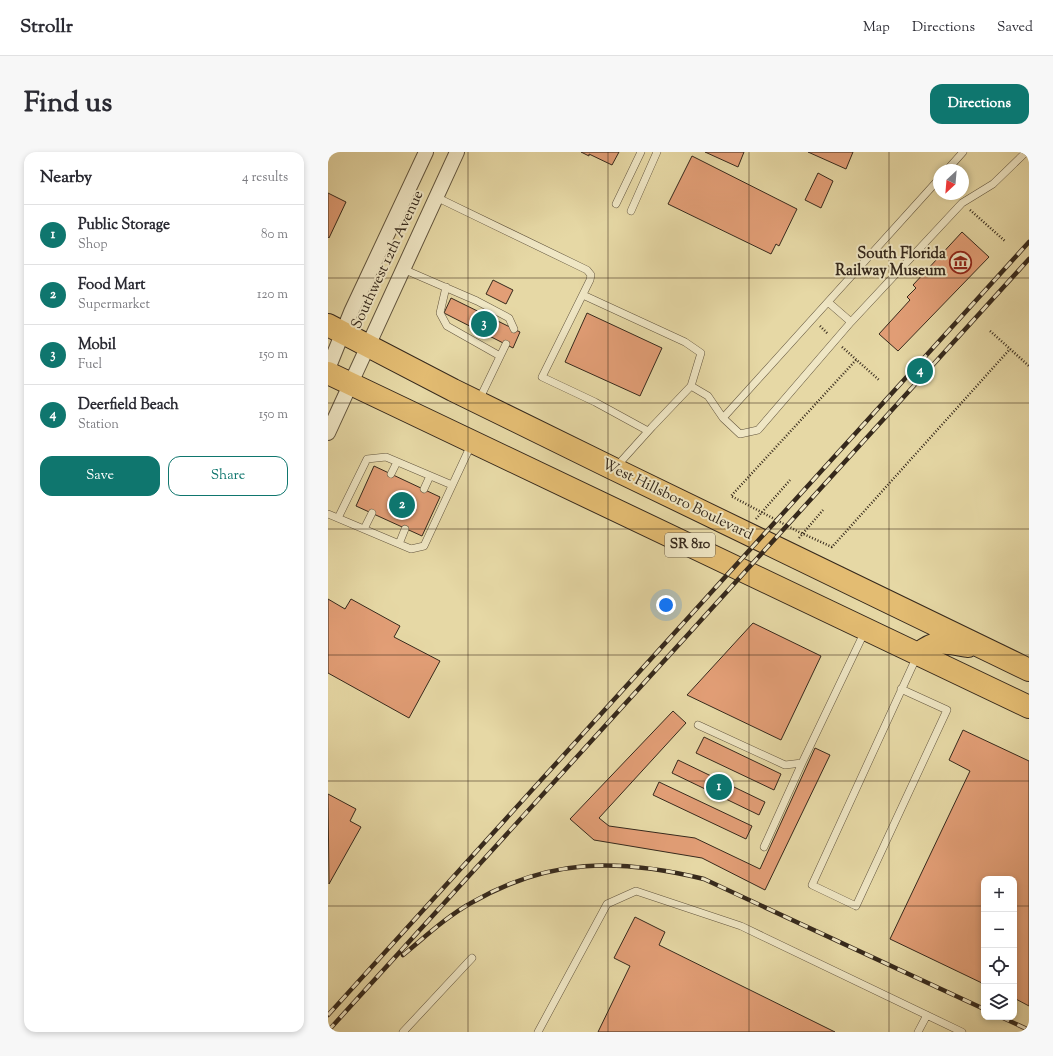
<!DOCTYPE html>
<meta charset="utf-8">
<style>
body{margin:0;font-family:"Sorts Mill Goudy",serif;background:#f7f7f7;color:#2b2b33}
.controls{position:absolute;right:12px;bottom:12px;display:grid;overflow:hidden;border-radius:8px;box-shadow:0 2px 6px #0003}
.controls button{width:36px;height:36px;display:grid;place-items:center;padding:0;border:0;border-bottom:1px solid #e1e1e2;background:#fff;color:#2b2b33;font:20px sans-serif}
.compass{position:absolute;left:605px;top:12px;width:36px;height:36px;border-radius:50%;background:#fff;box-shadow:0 2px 6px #0003;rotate:206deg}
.you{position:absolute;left:338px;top:453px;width:14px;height:14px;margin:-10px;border:3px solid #fff;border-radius:50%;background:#1a73e8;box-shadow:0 0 0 6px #1a73e833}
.badge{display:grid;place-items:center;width:26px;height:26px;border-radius:50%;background:#0f766e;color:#fff;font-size:13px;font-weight:700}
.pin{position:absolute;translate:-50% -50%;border:2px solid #fff;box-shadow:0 1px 4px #0006}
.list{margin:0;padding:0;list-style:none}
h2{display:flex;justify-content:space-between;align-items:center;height:52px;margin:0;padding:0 16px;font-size:17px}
h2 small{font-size:13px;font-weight:400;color:#7c7c81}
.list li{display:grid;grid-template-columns:26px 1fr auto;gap:12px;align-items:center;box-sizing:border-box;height:60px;padding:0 16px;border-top:1px solid #e1e1e2}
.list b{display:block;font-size:15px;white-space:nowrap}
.list p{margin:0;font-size:13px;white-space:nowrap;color:#7c7c81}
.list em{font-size:13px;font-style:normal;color:#7c7c81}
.actions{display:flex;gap:8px;padding:12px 16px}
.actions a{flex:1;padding:9px 0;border:1px solid #0f766e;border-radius:12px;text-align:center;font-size:14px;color:#0f766e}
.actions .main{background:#0f766e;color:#fff}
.icon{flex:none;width:22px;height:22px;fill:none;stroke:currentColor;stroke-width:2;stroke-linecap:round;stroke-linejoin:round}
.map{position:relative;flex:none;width:701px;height:880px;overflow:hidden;border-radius:12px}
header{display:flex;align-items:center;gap:24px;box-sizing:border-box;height:56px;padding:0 20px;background:#fff;border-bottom:1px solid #e1e1e2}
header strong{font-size:19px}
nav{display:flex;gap:22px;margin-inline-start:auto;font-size:14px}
.intro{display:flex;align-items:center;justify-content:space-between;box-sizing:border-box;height:96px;padding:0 24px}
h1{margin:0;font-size:28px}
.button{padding:10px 18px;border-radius:12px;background:#0f766e;color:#fff;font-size:14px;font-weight:700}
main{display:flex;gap:24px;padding:0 24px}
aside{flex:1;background:#fff;border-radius:12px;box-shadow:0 2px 6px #0003}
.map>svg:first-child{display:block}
.building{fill:#e29e76;stroke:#36291c}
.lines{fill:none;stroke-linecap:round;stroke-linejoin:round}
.service-casing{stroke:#62553e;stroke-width:8}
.minor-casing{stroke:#62553e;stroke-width:16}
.primary-casing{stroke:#36291c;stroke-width:24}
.path{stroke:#36291c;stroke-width:2.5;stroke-dasharray:1 2;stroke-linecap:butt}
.service{stroke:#efe6c4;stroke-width:7}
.minor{stroke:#efe6c4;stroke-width:14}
.primary{stroke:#e3bc72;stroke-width:22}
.rail-casing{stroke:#36291c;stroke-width:4.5}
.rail{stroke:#efe6c4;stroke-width:3;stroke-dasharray:9;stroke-linecap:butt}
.grid{fill:none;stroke:#36291c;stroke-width:1;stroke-opacity:0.55}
.labels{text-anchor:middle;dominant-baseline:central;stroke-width:4;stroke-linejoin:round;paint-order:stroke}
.shield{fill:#efe6c4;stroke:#6e624e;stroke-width:1}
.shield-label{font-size:14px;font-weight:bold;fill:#36291c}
.poi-label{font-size:15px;font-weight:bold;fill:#36291c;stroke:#efe6c4;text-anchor:end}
.street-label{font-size:15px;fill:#36291c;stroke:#efe6c4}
</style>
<header>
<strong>Strollr</strong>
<nav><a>Map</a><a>Directions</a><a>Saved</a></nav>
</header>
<div class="intro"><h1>Find us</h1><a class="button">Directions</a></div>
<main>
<aside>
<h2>Nearby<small>4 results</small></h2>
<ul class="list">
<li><span class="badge">1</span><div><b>Public Storage</b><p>Shop</p></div><em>80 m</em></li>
<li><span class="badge">2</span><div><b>Food Mart</b><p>Supermarket</p></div><em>120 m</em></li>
<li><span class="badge">3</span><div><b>Mobil</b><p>Fuel</p></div><em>150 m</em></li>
<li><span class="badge">4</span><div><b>Deerfield Beach</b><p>Station</p></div><em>150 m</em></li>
</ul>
<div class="actions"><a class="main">Save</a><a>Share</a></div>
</aside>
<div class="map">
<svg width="701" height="880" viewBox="0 0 701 880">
<rect width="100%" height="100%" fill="#e6d8a5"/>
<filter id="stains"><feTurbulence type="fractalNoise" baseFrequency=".005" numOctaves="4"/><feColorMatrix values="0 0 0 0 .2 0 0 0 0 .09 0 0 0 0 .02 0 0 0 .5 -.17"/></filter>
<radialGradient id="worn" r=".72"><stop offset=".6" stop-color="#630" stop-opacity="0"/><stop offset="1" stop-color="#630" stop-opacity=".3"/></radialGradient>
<path class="building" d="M253,0H291L284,13L261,2V4Z
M377,0H416L410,15Z
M480,0H525L518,17Z
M364,4L469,57L451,94L448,92L443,102L340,52Z
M490,21L505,29L493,56L477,48Z
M0,41L18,50L1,86L0,85Z
M634,80L661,105L570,199L551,182L582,148L579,145L588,136L585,133Z
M165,128L185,138L178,152L158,142Z
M123,146L192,180L185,196L116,161Z
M259,161L334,196L312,244L237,210Z
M46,314L112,345L94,384L28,354Z
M0,447L17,457L23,447L72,474L66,485L112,509L81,566L0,521Z
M425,471L493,504L453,588L359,543Z
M345,559L358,571L271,666L281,674L367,686L432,717L487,596L502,603L437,738L374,706L266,688L242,667Z
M635,578L701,609V854L686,846V727H656V832L562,787L642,619L621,608Z
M376,585L453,622L446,638L368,601Z
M350,608L437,650L431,663L344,621Z
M331,630L424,674L418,687L325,643Z
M0,642L28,657L22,669L33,675L1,732Z
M307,765L337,780L331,793L507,880H270L302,814L286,806Z"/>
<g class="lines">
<defs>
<path id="service" d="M619,18L635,0
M108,45L259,118L263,123L262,128L214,225L267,250L320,279
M288,52L313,0
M303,59L329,0
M75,117L149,149L181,166L186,177
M118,135L112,161L119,174L172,204
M255,143L357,190L373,201L363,234
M500,150L523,170
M151,248L178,192
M395,266L611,27
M288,315L324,275L363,234L380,244L395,266L412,282L430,278L523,170L634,51L665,32L698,0
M63,322L69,310
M96,337L102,324
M0,362L83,397L96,394L143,293
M10,366L39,307L58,305L124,333
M36,377L44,361
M71,392L77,377
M573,537L619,558L528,754L484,733L589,504
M370,573L457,613L474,611L537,479
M436,695L474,611
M75,880L144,806
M210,880L279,752L308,739L413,774L634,880
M590,880L599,863"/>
<path id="minor" d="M0,217L23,160L98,0
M0,281L129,0"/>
<path id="primary" d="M0,173L125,238L286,317L701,518
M0,221L701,555
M590,502C609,487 617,490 640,494"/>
</defs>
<use href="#service" class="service-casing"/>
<use href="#minor" class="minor-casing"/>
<use href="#primary" class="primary-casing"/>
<path class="path" d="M642,58L677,89
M492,174L500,182
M662,179L701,214
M514,195L551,228
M528,208L403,344L471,380L504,395L682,197
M428,367L462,328
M471,386L495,358"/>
<use href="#service" class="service"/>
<use href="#minor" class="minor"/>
<use href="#primary" class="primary"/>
<defs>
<path id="rail" d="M75,803C97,785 118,765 143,751C221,706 290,706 376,727L656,857
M0,863L701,90
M673,865L701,878
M0,879L701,107"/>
</defs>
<use href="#rail" class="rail-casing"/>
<use href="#rail" class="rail"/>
</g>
<path class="grid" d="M140,0V880M280,0V880M421,0V880M561,0V880M0,126H701M0,251H701M0,377H701M0,503H701M0,629H701M0,754H656M686,754H701"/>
<defs>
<symbol id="museum-ring" viewBox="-11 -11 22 22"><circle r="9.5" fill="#efe6c4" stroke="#8f2418" stroke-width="1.5"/><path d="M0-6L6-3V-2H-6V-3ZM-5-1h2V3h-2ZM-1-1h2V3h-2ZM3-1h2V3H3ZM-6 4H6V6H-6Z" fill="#8f2418"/></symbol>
</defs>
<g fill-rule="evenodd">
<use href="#museum-ring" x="620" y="98" width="25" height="25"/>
</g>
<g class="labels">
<rect class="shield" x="337" y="381" width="50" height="24" rx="3"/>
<g class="shield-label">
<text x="362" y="393">SR 810</text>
</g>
<g class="poi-label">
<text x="618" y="102">South Florida<tspan x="618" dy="17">Railway Museum</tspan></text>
</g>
<g class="street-label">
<text transform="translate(60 108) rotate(-65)">Southwest 12th Avenue</text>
<text transform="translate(349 348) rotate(26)">West Hillsboro Boulevard</text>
</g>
</g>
<rect width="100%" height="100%" filter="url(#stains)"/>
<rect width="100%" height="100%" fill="url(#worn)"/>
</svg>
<div class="controls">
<button>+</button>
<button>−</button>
<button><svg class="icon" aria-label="locate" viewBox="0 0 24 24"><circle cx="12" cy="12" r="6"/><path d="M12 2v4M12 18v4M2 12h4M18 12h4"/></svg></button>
<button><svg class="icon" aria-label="layers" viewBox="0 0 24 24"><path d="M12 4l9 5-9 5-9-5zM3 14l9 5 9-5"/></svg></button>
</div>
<svg class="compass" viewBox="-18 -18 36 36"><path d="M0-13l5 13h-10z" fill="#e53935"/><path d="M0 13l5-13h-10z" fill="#7c7c81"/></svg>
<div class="you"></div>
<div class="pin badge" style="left:391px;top:635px">1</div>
<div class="pin badge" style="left:74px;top:353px">2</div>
<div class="pin badge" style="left:156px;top:172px">3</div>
<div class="pin badge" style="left:592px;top:219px">4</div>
</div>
</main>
